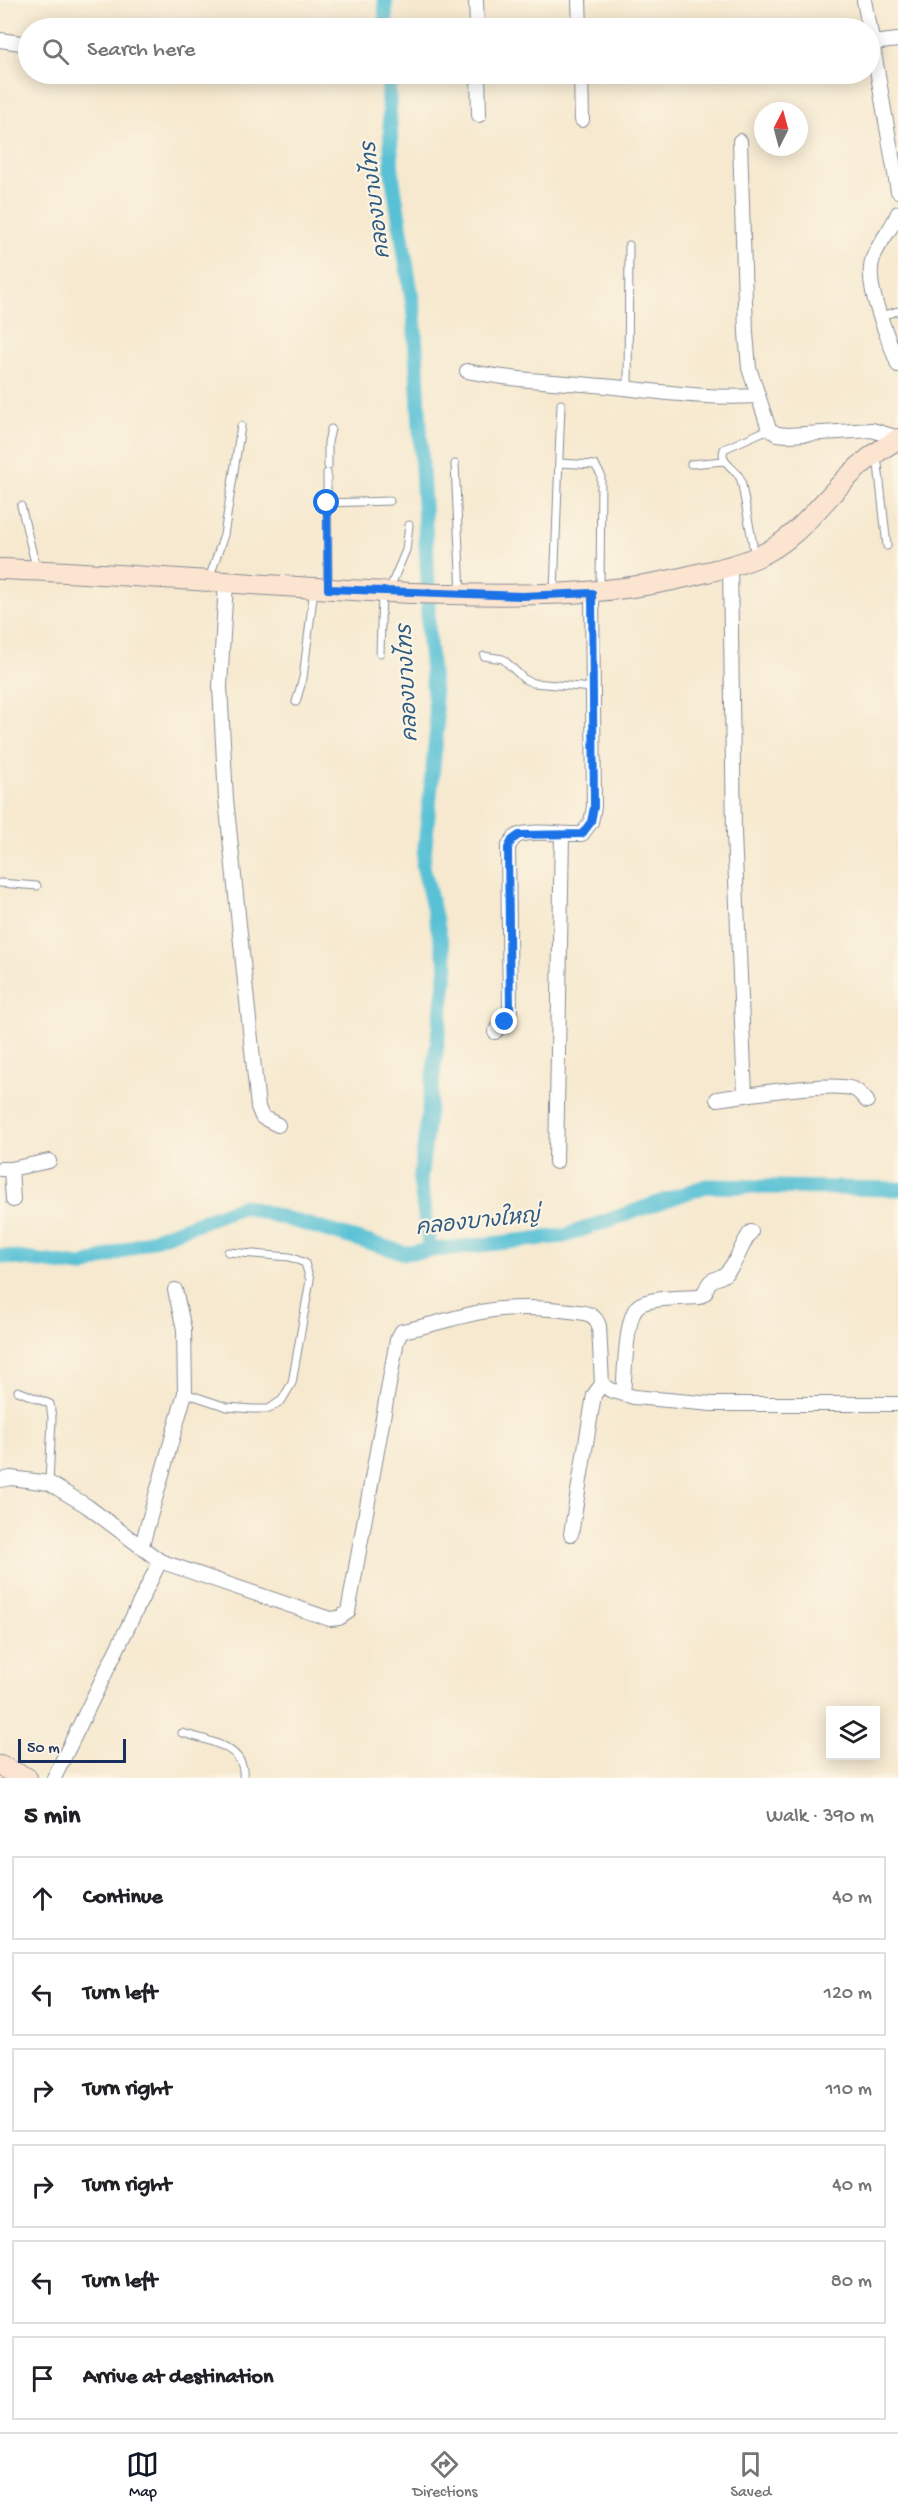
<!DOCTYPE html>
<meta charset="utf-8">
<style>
body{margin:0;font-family:"Gochi Hand","Playpen Sans Thai",sans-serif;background:#f2f2f2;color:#202124}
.controls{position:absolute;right:18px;bottom:18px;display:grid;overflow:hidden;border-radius:0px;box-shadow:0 3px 15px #0003}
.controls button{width:54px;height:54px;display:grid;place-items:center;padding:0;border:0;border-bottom:2px solid #e0e0e0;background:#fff;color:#202124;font:30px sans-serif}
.compass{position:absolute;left:754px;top:102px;width:54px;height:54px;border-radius:50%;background:#fff;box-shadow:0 3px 15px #0003;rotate:6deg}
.scale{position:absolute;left:18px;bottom:15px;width:108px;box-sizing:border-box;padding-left:6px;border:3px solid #1b2f5e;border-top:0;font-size:16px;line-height:21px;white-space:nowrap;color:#1b2f5e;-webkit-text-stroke:4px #fcf5e5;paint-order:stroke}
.stop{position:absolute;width:18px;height:18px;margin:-14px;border:4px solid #1a73e8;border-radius:50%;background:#fff}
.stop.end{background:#1a73e8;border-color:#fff;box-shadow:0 2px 6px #0008}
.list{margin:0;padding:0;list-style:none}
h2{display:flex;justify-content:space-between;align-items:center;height:78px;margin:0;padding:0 24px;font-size:26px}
h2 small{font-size:20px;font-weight:400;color:#757577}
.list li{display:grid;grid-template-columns:39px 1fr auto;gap:18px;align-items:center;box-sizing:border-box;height:84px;margin:0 12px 12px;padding:0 12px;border:2px solid #e0e0e0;border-radius:0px}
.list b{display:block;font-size:22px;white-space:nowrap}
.list em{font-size:20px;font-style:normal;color:#757577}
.icon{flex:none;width:33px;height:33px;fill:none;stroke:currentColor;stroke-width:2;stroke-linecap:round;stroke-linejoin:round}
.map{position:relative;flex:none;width:898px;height:1778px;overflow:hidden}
.search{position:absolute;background:#fff;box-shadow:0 3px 15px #0003;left:18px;right:18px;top:18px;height:66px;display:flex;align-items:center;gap:15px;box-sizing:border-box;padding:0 21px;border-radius:33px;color:#757577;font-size:22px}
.sheet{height:654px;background:#fff}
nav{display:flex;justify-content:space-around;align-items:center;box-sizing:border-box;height:84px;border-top:2px solid #e0e0e0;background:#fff;font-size:16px;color:#757577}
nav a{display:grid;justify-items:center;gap:3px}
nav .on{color:#111827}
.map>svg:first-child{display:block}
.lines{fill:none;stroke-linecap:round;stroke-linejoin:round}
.canal{stroke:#59c1d5;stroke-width:15}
.lane-casing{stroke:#888c96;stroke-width:9}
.street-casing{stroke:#888c96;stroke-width:16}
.secondary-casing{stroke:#888c96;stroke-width:22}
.lane{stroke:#fff;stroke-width:7}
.street{stroke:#fff;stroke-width:14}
.secondary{stroke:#fce5d0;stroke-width:20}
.route{stroke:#1a73e8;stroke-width:8}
.labels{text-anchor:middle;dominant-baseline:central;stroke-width:4.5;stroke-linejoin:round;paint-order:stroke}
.water-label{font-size:21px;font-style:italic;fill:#2e5b82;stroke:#fcf5e5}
</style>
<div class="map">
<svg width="898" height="1778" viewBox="0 0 898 1778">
<rect width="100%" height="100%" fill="#fcf5e5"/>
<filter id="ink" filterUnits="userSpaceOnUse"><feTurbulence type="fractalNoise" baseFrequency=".0167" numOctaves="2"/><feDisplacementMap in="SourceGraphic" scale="12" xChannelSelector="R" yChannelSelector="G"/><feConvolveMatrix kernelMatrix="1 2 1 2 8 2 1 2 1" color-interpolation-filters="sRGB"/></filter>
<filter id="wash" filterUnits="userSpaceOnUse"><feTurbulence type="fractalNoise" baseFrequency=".008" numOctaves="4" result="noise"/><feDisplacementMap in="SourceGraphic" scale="24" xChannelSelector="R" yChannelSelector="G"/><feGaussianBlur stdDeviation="1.35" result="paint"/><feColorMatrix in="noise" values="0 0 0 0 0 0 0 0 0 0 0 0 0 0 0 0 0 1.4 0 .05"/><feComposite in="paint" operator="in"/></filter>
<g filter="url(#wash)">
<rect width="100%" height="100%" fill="#f6e9cf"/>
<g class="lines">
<path class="canal" d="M385,0L386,28
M388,74L392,174L414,312L428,582V630L437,727L423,866L447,966L420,1180L430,1250
M0,1256L82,1266L243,1206L405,1253L564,1236L706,1186L898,1189"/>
</g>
</g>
<g filter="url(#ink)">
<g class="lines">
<defs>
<path id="lane" d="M881,316L898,311
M628,388L629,245
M877,455L887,546
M559,463L595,465L601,475L600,589
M455,464L461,594
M691,464L724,461
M328,466V442L331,429
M327,473L328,586
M327,503L390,501
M21,506L36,567
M755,556L741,480C736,467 719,464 724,449L769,429
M209,579L224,535L241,426
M389,590L406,550L409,525
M554,592L561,404
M380,653L382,594
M484,656L503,659L524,679L533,683L593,688
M296,702L303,678L314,589
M0,883L37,886
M18,1391L50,1404L52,1418L49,1483
M185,1393L227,1407L252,1409H269L282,1400L292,1383L310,1280L305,1263L290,1257L228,1252
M182,1733C206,1740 247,1746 243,1778"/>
<path id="street" d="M476,0L477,28
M579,0L580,28
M864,0L869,28
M870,29L898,191
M0,40L28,44
M872,43L898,40
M478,74L479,115
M581,74L582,120
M740,141L746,333L749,368L769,429L777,434L788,435L872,430L898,438
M898,213C892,229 879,242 873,258C863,285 889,338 898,365
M467,371C515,381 565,382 614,387C662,392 709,399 757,396
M226,583L220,686L226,799L258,1107L262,1117L278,1125
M495,1032L510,1011L508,848C510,843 512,839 517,836C530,829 566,835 582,834L591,822L594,807L592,593
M745,1095C768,1092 834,1082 853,1089C858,1090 864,1098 867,1101
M717,1099L745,1095L734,833L730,566
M556,1162L562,835
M0,1169H11L13,1200
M11,1169L49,1161
M623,1394C625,1376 625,1317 638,1306C649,1297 685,1298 699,1297L705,1293C710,1273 718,1283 728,1271C739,1259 741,1244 751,1232
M0,1480L11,1478L49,1483L87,1506L160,1561L330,1619L339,1618L348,1612L397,1340L402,1331C435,1325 468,1312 501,1309C524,1307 547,1308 570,1311C583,1313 595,1312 599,1326L602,1384L610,1390L634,1397L712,1404H898
M571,1534L594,1395L602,1384
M142,1545L185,1393L184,1329L175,1290
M54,1778L160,1561"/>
<path id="secondary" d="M0,569C151,574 301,591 451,594C537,596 619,595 702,573C720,569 739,565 757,557C797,540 821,502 852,473C866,459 881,449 898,439
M0,1766L27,1778"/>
</defs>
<use href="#lane" class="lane-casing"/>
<use href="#street" class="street-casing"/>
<use href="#secondary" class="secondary-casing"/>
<use href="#lane" class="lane"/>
<use href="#street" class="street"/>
<use href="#secondary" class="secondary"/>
</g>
</g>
<g class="lines" filter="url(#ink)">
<path class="route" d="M327,503L328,589L522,596L592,593L594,807L591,822L582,834L519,835L512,840L508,848L510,1011L505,1022"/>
</g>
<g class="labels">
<g class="water-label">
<text transform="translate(378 200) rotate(-97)">คลองบางไทร</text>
<text transform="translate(410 683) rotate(-93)">คลองบางไทร</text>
<text transform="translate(478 1224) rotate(-6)">คลองบางใหญ่</text>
</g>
</g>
</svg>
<div class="controls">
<button><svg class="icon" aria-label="layers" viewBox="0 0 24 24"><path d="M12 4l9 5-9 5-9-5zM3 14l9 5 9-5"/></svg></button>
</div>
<svg class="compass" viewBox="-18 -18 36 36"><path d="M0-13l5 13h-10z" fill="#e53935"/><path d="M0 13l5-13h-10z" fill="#757577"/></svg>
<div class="scale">50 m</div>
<div class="stop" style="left:327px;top:503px"></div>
<div class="stop end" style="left:505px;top:1022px"></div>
<div class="search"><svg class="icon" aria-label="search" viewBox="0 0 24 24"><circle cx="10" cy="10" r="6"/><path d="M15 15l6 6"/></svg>Search here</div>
</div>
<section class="sheet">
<h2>5 min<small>Walk · 390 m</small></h2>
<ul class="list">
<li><svg class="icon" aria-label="ahead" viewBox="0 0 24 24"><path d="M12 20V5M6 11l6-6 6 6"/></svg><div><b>Continue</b></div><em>40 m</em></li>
<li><svg class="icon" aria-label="left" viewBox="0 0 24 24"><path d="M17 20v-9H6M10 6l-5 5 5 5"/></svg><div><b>Turn left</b></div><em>120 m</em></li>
<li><svg class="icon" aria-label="right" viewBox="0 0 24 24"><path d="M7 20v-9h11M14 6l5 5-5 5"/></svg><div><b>Turn right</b></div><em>110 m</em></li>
<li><svg class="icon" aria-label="right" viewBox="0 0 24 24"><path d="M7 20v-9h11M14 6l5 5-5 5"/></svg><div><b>Turn right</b></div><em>40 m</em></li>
<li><svg class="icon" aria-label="left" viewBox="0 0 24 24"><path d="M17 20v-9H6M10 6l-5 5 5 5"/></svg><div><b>Turn left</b></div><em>80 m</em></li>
<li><svg class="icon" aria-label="arrive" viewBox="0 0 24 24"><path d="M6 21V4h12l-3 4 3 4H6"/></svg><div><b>Arrive at destination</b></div></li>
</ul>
</section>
<nav>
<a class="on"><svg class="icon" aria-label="map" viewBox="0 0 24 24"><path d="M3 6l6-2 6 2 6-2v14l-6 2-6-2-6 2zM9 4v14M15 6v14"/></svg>Map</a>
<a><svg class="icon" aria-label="directions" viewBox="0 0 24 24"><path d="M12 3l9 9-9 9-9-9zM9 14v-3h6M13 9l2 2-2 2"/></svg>Directions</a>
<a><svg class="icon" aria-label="saved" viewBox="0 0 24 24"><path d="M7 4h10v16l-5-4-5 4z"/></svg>Saved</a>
</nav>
